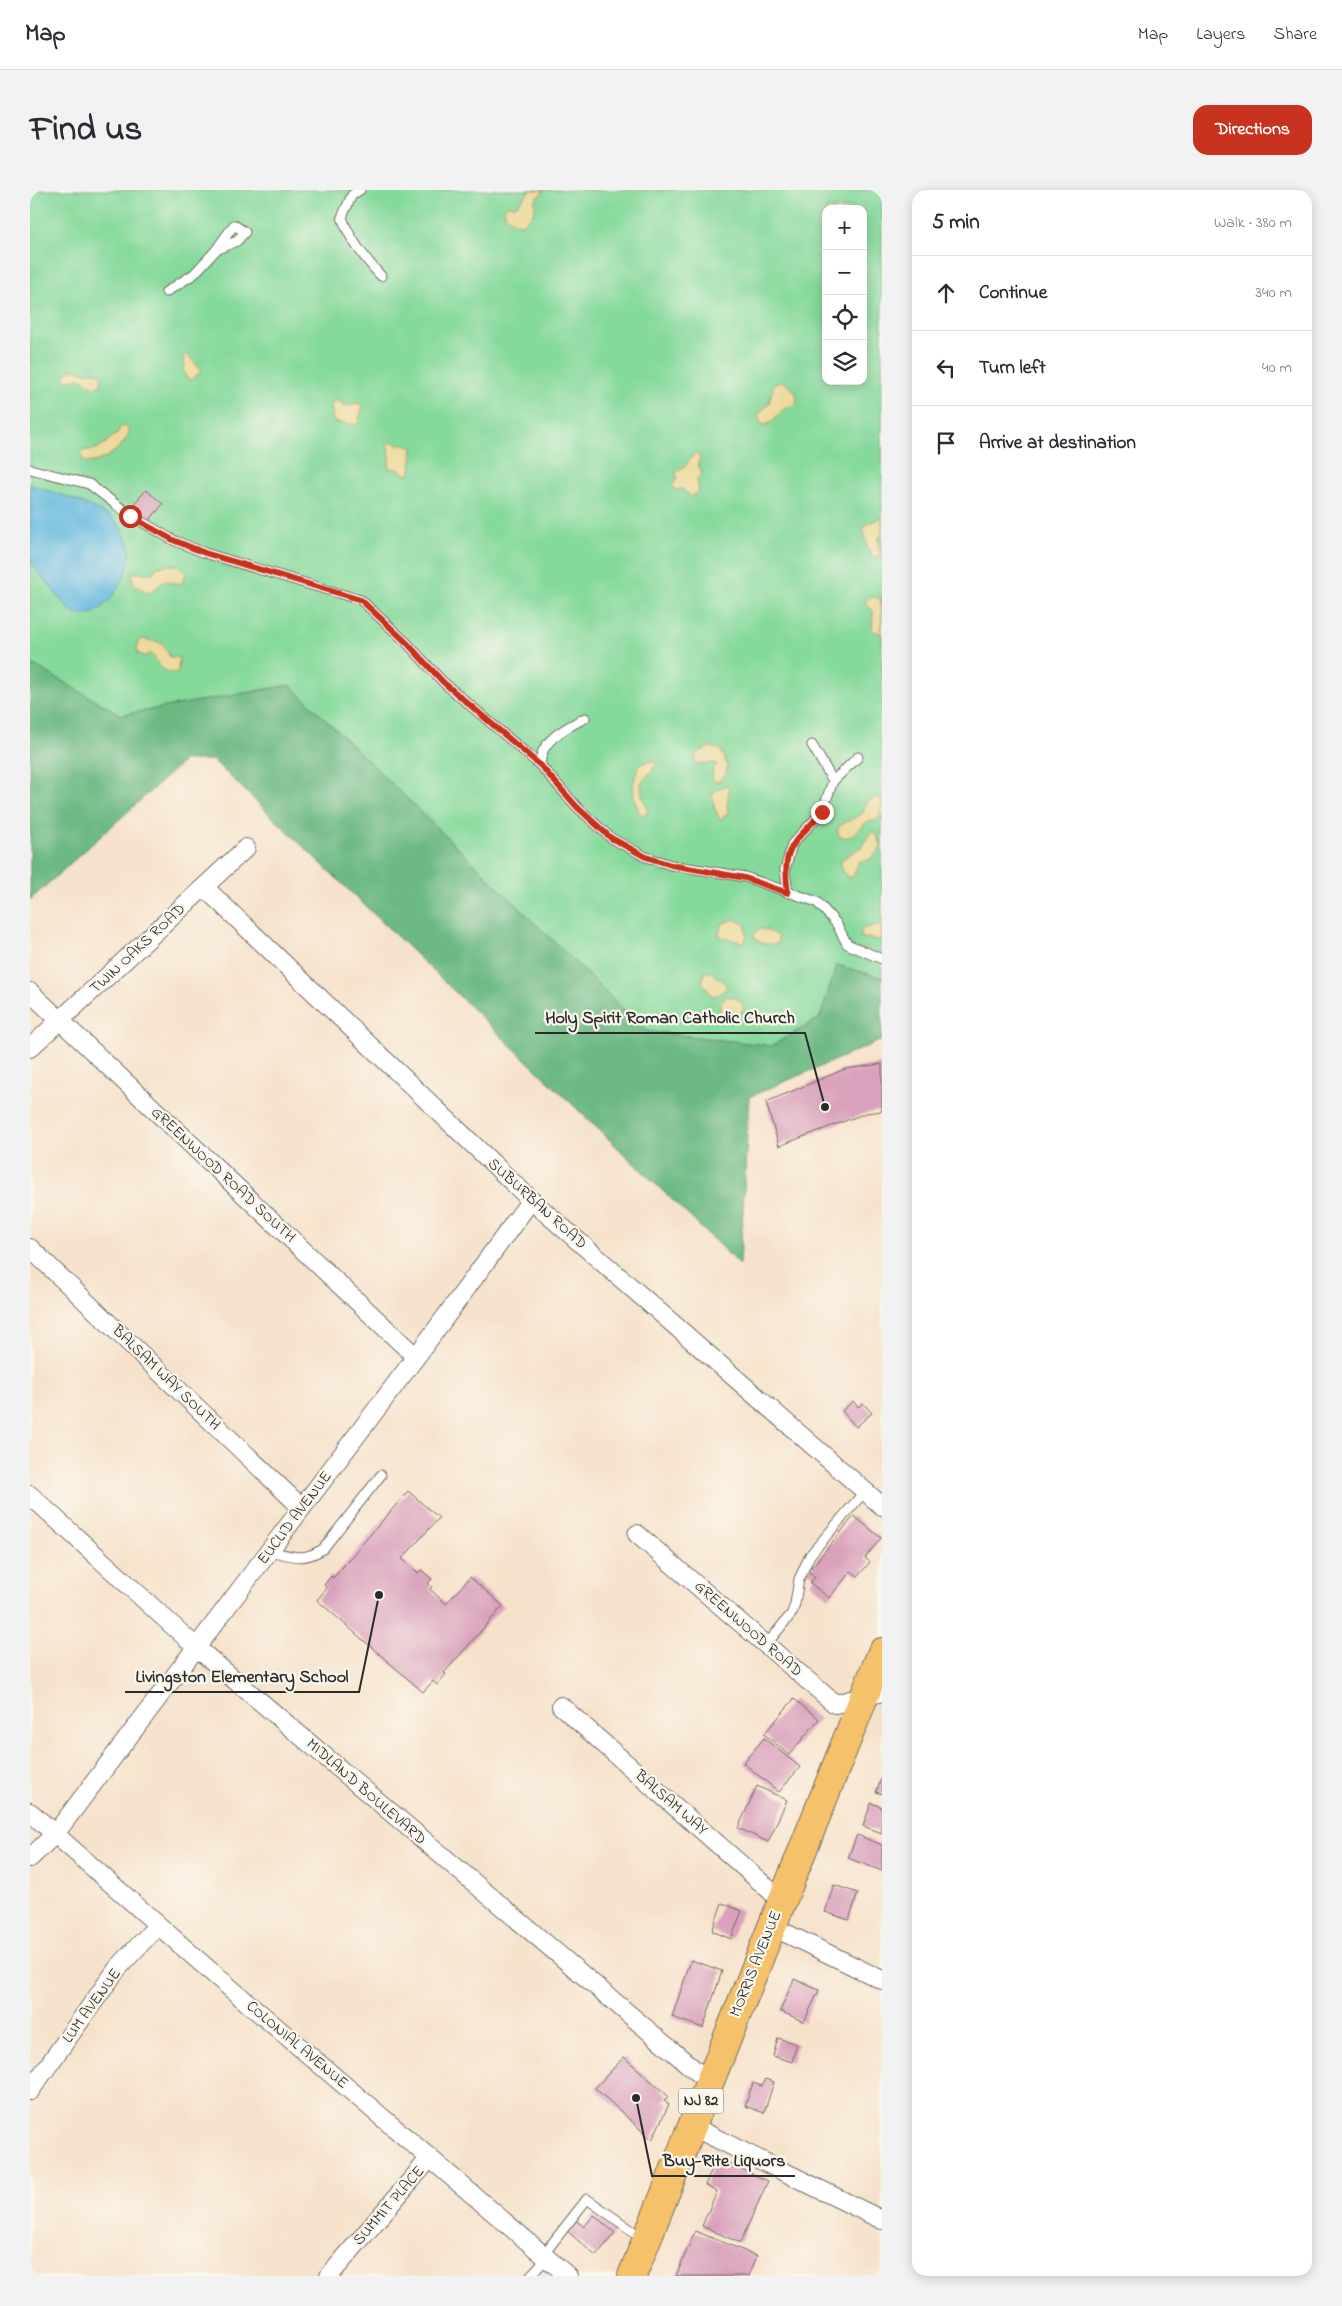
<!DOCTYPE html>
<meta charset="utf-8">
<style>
body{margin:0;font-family:"Indie Flower",sans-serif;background:#f2f2f3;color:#2b2b33}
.controls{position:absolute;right:15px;top:15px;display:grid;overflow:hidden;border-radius:10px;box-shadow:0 2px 12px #0003}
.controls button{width:45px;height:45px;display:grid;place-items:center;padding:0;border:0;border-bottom:1px solid #e1e1e2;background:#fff;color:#2b2b33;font:25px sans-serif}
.stop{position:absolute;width:15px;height:15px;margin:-11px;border:4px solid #c8321e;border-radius:50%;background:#fff}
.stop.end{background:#c8321e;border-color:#fff;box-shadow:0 1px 5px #0008}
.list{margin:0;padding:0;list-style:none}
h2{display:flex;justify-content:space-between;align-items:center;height:65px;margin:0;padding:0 20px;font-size:21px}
h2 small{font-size:16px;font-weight:400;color:#7c7c81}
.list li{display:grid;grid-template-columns:32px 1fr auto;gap:15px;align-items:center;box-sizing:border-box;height:75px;padding:0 20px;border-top:1px solid #e1e1e2}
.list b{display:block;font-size:19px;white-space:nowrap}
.list em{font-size:16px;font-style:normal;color:#7c7c81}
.icon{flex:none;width:28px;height:28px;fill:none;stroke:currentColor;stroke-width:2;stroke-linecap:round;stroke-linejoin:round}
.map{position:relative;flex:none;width:852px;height:2086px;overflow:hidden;border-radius:15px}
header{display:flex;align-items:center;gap:30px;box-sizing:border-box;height:70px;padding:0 25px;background:#fff;border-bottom:1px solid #e1e1e2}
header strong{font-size:24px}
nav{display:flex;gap:28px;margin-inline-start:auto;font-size:18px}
.intro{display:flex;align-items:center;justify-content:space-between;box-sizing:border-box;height:120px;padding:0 30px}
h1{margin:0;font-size:35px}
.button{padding:12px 22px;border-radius:15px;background:#c8321e;color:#fff;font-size:18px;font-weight:700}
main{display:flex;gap:30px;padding:0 30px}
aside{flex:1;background:#fff;border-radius:15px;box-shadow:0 2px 12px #0003}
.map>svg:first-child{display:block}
.green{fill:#85d99b;stroke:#588263;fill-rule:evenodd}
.forest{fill:#6cb983;stroke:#4c7257}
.sand{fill:#eeda9e;stroke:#8c8264}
.water{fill:#62b8de;stroke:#467284}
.building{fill:#d9a1bb}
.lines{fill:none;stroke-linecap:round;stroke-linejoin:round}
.lane-casing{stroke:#726b63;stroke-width:11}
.street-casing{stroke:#726b63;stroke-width:20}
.primary-casing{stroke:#726b63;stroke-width:30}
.lane{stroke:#fff;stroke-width:9}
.street{stroke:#fff;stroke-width:18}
.primary{stroke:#f5c16b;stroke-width:28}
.route{stroke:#c8321e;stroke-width:6}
.labels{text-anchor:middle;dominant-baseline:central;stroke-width:4.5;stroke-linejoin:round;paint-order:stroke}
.shield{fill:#fbf7ec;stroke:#696865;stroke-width:1}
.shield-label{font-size:15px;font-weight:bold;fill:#2b2b2b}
.street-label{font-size:16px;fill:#2b2b2b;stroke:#fbf7ec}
.leader{fill:none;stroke:#2b2b2b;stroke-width:2}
.callout-dot{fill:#2b2b2b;stroke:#fbf7ec;stroke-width:2}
.callout-label{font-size:18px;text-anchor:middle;font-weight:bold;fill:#2b2b2b;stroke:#fbf7ec;stroke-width:4.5;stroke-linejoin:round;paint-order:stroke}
</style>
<header>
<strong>Map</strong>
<nav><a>Map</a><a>Layers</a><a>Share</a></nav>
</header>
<div class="intro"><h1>Find us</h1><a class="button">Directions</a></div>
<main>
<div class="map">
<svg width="852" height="2086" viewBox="0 0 852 2086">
<rect width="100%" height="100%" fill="#fbf7ec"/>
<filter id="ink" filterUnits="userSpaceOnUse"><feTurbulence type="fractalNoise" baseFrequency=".02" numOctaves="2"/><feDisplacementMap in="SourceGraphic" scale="10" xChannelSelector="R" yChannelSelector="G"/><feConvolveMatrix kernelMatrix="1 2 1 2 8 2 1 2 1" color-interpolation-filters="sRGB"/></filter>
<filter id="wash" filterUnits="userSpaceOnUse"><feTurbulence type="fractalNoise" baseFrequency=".0096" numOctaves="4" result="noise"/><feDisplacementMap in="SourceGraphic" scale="20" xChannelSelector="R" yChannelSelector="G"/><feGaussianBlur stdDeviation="1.12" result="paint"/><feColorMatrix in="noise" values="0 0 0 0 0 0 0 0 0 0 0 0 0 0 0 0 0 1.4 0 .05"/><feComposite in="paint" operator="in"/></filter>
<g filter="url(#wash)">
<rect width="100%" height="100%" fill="#f6e2ca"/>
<path class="green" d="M0,0H852V788L807,775L790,828L742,856L616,841L260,495L91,525L0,473ZM796,19H833V191H796Z"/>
<path class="forest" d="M0,473L91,525L260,495L616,841L742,856L790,828L807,775L852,788V850L719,907L710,1075L183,570H155L0,710Z"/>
<path class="sand" d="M501,0H514L505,10V18L501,27L492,34C482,33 475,28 474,18L478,15L486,16Z
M155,165H158L172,181L161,190L157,189L153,180L155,175L153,167Z
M42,179L54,182H68L72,186L71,195L64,197L50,188L35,191L34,186Z
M753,191L766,202L767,212C763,217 758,216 753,220C745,226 745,233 734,235L731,234L728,225L739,213L744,194Z
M307,210L316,216L328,213L333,216L328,233L326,235L303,232L301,214Z
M97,236L99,243C95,256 68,278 53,271L51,264L55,260C69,262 76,251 87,244L90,237Z
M361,251L368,255L375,254L383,257L381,283L377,285L370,280L359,278L360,265L357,255Z
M668,264L670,268L668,273L672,284L667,289L669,301L662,307L652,299L646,300L642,296L647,289L646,283L656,275L663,265Z
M852,327V345L848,349L850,366L841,367C838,357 833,348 834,336Z
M136,375C148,375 150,374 156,385L151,394L135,391L119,403C109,398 101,396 102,383H123L126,378Z
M840,407L850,408L852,425L851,444L842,440L843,421L835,412Z
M112,449C130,453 131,449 140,467H149L148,483C125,483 131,469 119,463L116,467L107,463L108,451Z
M680,557L690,559C697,571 702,584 687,592L682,590L683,579L687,575L685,573L667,574L665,571L666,563Z
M615,572L624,571L627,574L611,594L612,605L618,620L615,626L609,623L604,608L603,594L608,576Z
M696,595L699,598C700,609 695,609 698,623L690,630L684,617L682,603Z
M844,608H852C852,616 852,622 849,628C846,632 841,630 837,632C829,638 823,650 810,647L807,641L809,636L833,623L835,614Z
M841,642H845L852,657L839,670L829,671L824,685L820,688L816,686L811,677V670L831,657Z
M704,729L715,734L717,746L714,753L689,746L691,734Z
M846,735L852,736V750L831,748V739Z
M730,739L737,740L748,746V754C739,755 727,754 723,745Z
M674,782H681L689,789L693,790L697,798L688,805L682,806L672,792Z
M697,806C705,808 711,809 714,818L708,827L704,825V822L696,826L690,824V812Z"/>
<path class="water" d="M0,295C21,301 68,316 84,330C91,337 99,350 100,360C102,382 73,436 45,423C36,419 28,406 22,398C15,390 2,378 0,367C0,351 0,314 0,295Z"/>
<g id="blocks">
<path class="building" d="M116,300L133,314L118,332L101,317Z
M852,874V921L836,923L749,956L736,912L815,879Z
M823,1211L828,1217L833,1213L842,1223L826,1237L812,1221Z
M378,1301L409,1328L372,1369L388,1383L391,1380L402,1389L398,1393L402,1397L400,1399L416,1414L440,1387L473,1416L414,1483L416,1484L407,1495L403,1491L393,1502L287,1410L297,1398L294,1395L301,1386L303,1388Z
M824,1326L851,1348L835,1368L840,1372L828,1386L821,1381L799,1408L780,1393L785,1387L778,1381Z
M764,1509L789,1529L759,1565L734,1544Z
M734,1548L770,1577L749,1602L713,1573Z
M852,1587V1604L846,1602Z
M727,1596L757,1610L738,1652L708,1638Z
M841,1613L852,1617V1643L833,1636Z
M827,1645L852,1655V1681L818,1668Z
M804,1695L828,1703L819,1730L795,1722Z
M692,1713L712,1721L701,1749L682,1741Z
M661,1770L692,1781L673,1838L642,1827Z
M764,1789L789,1800L774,1832L750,1821Z
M748,1848L767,1854L762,1872L743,1866Z
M594,1867L638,1906L634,1911L639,1914L622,1950L565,1898Z
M735,1889L744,1892L734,1923L715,1916L723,1893L732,1896Z
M687,1968L738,1991L710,2053L672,2036L687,2001L675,1995Z
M564,2025L585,2043L566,2066L536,2040L544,2029L554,2037Z
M665,2041L727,2066L719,2086H646Z"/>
</g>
</g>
<g filter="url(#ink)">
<use href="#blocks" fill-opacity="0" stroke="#726b63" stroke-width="1"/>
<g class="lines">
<defs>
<path id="lane" d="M330,0L322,5L312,27C318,47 337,71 351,86
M136,102L164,84L186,60L207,51L215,42L204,35L186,60
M0,279L59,294L100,325L143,350L175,363L331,410L377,453L413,492L511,576
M555,528C537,537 507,552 511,576L547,617L581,648L616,667L641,675L715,687L787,712L806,733L817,754L852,769
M782,555L803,591
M758,703L755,680L762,654L792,622L803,591L828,567
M240,1361C263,1366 272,1372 293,1359L351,1285
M736,1455L762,1423L765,1414L769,1389L780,1365L835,1301
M513,2065L557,2009L614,2049
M500,2086L517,2068"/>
<path id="street" d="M175,698L501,1010L852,1316
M0,802L386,1167
M0,858L216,658
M0,1058L272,1318
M0,1305L167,1458L679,1892
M607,1344L805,1514L852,1502
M531,1516L751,1710
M0,1622L178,1779L538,2086
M0,1668L25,1644L386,1167L501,1010
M741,1736L852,1790
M0,1901L87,1779L128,1735
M661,1936L852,2030
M299,2086L400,1968"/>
<path id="primary" d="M602,2086L852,1462"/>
</defs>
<use href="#lane" class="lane-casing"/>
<use href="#street" class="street-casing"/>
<use href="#primary" class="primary-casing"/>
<use href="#lane" class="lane"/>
<use href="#street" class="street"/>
<use href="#primary" class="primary"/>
</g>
</g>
<g class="lines" filter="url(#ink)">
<path class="route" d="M100,326L143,350L175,363L331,410L377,453L413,492L511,576L547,617L581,648L616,667L641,675L715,688L758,703C751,654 764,655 792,622"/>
</g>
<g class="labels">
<rect class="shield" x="648.5" y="1898.5" width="45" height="25" rx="4"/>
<g class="shield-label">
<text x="671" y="1911">NJ 82</text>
</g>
<g class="street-label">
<text transform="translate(108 759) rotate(-43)">TWIN OAKS ROAD</text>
<text transform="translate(193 985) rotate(43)">GREENWOOD ROAD SOUTH</text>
<text transform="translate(507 1014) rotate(42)">SUBURBAN ROAD</text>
<text transform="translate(136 1188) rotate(44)">BALSAM WAY SOUTH</text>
<text transform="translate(265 1328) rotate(-53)">EUCLID AVENUE</text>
<text transform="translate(718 1439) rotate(41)">GREENWOOD ROAD</text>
<text transform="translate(336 1602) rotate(41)">MIDLAND BOULEVARD</text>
<text transform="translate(641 1613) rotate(41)">BALSAM WAY</text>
<text transform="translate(726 1774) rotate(-68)">MORRIS AVENUE</text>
<text transform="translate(62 1816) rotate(-54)">LUM AVENUE</text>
<text transform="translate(267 1855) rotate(40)">COLONIAL AVENUE</text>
<text transform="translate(359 2016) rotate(-49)">SUMMIT PLACE</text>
</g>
</g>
<path class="leader" d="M795 917L775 843H505M349 1405L329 1502H95M606 1908L622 1986H765"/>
<g class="callout-dot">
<circle cx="795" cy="917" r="5"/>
<circle cx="349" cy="1405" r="5"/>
<circle cx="606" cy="1908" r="5"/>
</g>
<g class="callout-label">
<text x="640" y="833">Holy Spirit Roman Catholic Church</text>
<text x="212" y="1492">Livingston Elementary School</text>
<text x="694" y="1976">Buy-Rite Liquors</text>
</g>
</svg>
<div class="controls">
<button>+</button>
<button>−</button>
<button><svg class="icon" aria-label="locate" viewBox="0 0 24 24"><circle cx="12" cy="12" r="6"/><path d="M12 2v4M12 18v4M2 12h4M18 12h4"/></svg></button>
<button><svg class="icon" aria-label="layers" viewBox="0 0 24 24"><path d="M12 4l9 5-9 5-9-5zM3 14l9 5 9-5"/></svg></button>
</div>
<div class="stop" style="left:100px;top:326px"></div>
<div class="stop end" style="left:792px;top:622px"></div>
</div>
<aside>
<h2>5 min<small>Walk · 380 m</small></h2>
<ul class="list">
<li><svg class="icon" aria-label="ahead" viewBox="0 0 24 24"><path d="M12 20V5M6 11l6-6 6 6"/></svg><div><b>Continue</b></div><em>340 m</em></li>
<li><svg class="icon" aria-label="left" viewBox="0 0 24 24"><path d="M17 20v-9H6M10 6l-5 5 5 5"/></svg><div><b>Turn left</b></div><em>40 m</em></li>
<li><svg class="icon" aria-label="arrive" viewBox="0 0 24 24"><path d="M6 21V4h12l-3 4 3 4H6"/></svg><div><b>Arrive at destination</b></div></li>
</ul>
</aside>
</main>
